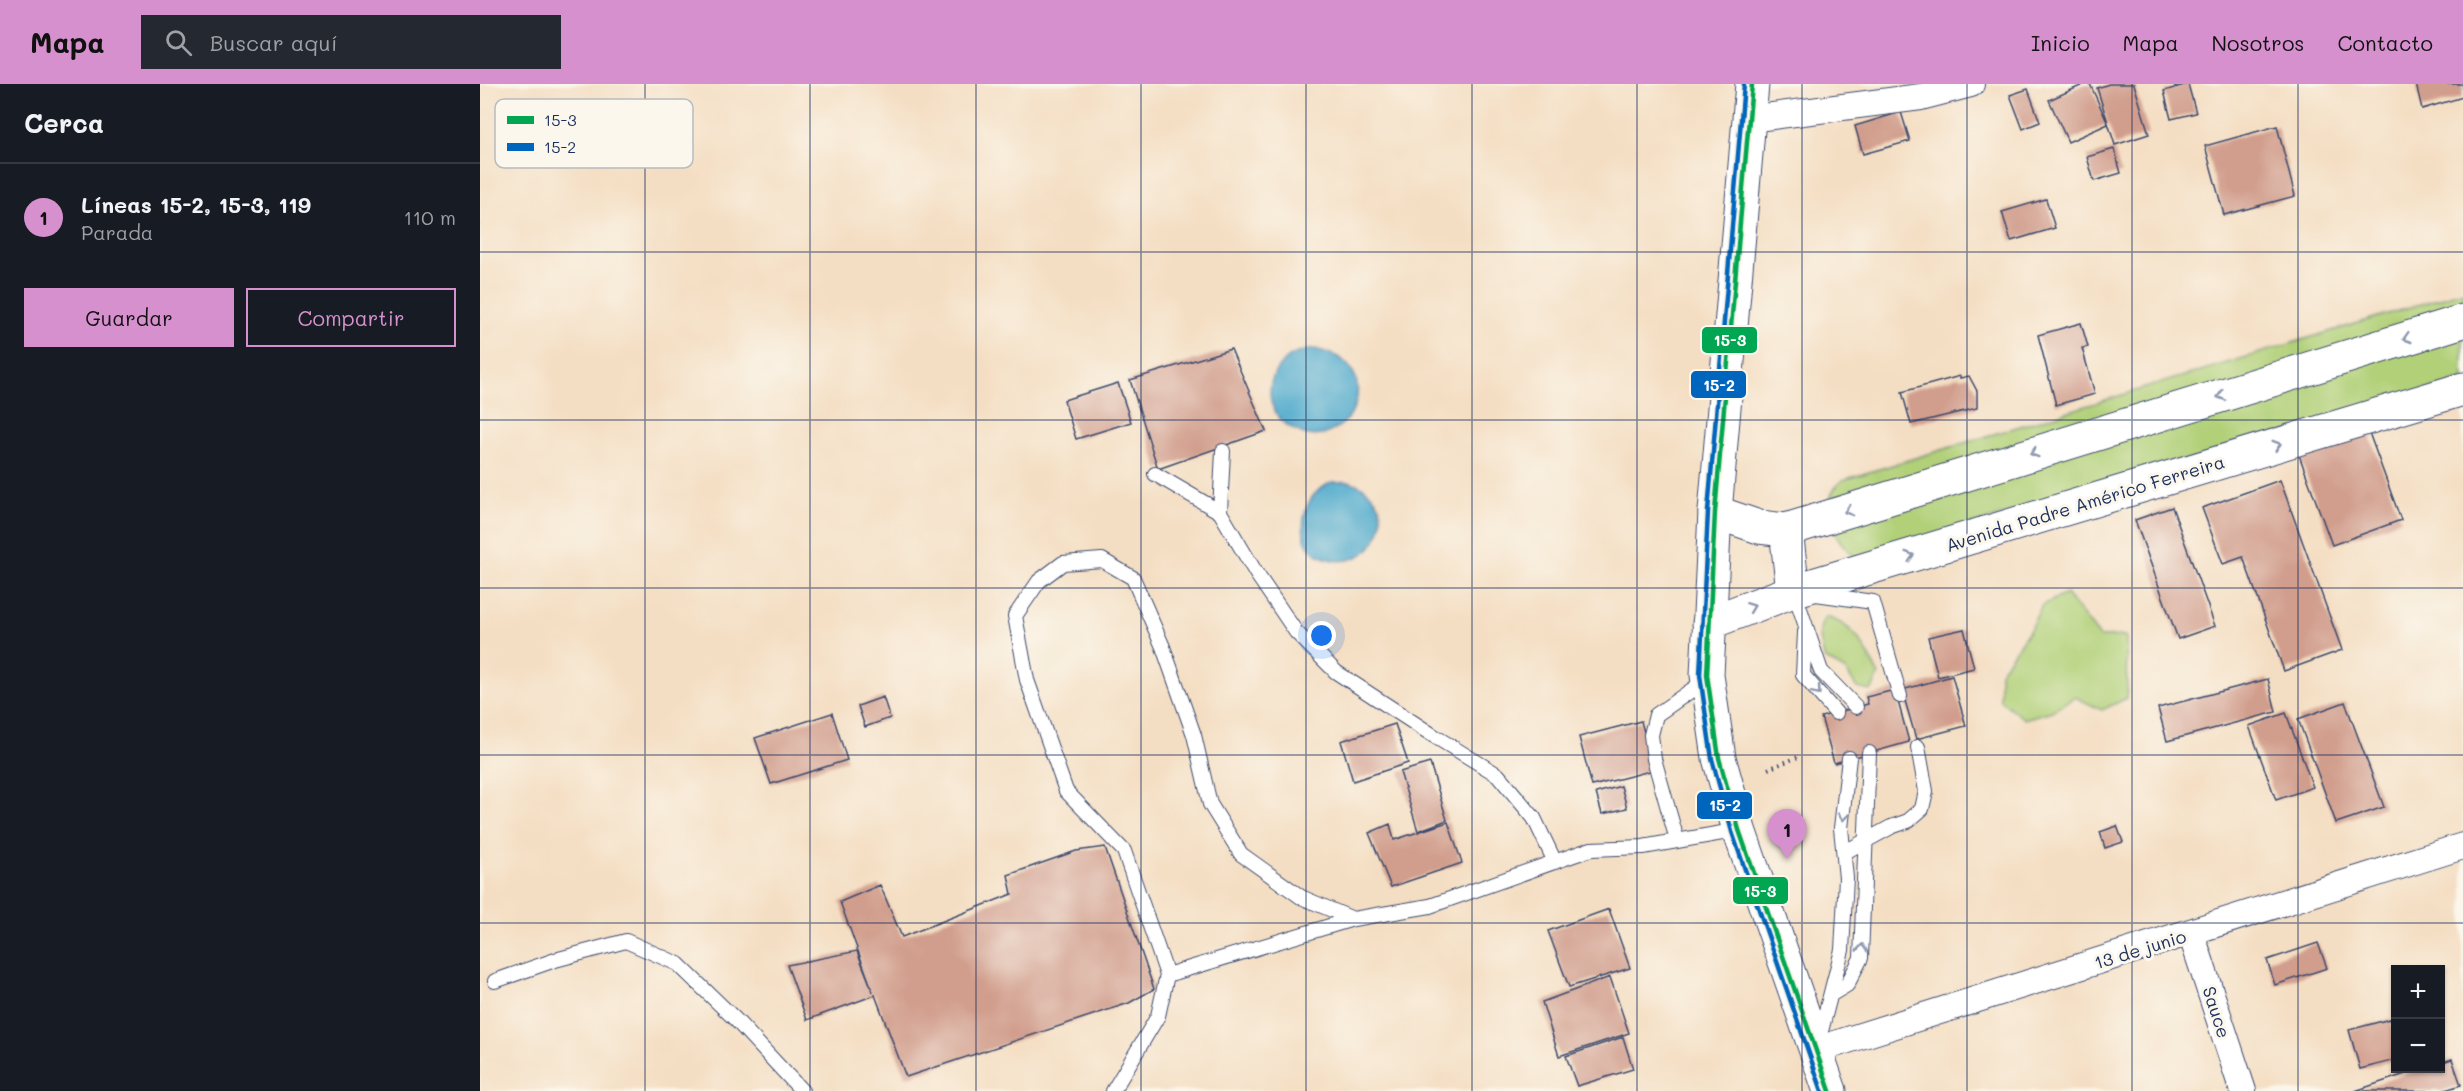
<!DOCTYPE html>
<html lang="es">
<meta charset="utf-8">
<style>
body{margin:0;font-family:Mali,sans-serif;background:#242831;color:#f1f3f6}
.controls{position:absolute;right:18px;bottom:18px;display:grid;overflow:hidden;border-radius:0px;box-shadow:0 2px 4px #0004}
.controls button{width:54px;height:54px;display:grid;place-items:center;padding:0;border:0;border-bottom:2px solid #363941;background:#171b24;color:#f1f3f6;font:30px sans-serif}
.you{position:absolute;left:842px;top:552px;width:21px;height:21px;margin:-15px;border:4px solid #fff;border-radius:50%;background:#1a73e8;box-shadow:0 0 0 9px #1a73e833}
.badge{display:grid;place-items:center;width:39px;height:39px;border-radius:50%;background:#d690ce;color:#111;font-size:20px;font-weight:700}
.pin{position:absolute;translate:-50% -50px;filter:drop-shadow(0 2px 3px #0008)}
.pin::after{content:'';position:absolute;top:32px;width:21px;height:18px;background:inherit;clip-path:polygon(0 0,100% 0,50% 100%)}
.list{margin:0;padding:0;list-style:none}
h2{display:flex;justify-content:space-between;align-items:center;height:78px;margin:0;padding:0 24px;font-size:26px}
h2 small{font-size:20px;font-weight:400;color:#9ea1a6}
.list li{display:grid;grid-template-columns:39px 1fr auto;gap:18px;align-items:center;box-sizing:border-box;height:108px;padding:0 24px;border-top:2px solid #363941}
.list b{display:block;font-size:22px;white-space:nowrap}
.list p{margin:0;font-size:20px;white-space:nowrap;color:#9ea1a6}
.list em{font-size:20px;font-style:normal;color:#9ea1a6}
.actions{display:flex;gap:12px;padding:18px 24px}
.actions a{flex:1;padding:14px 0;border:2px solid #d690ce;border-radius:0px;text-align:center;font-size:21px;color:#d690ce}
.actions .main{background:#d690ce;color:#111}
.icon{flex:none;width:33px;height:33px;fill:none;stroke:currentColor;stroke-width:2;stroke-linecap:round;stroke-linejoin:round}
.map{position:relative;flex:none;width:1983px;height:1007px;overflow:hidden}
header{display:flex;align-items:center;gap:36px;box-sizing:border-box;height:84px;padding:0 30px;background:#d690ce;color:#111}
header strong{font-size:28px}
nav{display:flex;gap:33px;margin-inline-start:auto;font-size:21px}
.search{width:420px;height:54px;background:#242831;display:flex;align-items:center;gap:15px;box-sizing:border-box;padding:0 21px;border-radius:0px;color:#9ea1a6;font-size:22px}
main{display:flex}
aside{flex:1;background:#171b24}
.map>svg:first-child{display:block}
.green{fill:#b1d078;stroke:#66806b;stroke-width:1.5}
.water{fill:#4ea9cc;stroke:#346c95;stroke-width:1.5}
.building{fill:#d19e8d}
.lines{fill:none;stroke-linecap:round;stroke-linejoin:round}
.lane-casing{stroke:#3c496d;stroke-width:16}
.street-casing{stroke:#3c496d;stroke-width:28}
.secondary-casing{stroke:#3c496d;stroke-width:35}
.primary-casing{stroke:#3c496d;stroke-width:35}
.path{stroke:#3c496d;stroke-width:4;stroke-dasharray:1.5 4.5;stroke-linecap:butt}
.lane{stroke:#fff;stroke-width:14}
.street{stroke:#fff;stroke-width:26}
.secondary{stroke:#fff;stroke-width:33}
.primary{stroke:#fff;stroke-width:33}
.bus-1-casing{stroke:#fbf7ec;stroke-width:9}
.bus-2-casing{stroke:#fbf7ec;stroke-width:9}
.bus-1{stroke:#00a651;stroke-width:4.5}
.bus-2{stroke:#0065bd;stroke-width:4.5}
.oneway{stroke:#8d97ae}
.grid{fill:none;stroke:#1b2f5e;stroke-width:1.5;stroke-opacity:0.55}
.labels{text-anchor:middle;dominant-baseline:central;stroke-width:6;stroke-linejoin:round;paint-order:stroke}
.street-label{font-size:18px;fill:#1b2f5e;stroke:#fbf7ec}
.key{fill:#fbf7ec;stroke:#b8bbc1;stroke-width:1.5}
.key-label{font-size:16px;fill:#1b2f5e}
.line-badge{stroke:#fbf7ec;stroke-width:2}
.badge-label{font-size:16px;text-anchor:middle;font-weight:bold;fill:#fff}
</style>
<header>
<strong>Mapa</strong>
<div class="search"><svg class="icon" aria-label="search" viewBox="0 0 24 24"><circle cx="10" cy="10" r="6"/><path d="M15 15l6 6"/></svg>Buscar aquí</div>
<nav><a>Inicio</a><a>Mapa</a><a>Nosotros</a><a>Contacto</a></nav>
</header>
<main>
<aside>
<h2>Cerca<small></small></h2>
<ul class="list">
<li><span class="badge">1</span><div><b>Líneas 15-2, 15-3, 119</b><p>Parada</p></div><em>110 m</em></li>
</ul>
<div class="actions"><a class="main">Guardar</a><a>Compartir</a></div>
</aside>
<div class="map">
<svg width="1983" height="1007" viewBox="0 0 1983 1007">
<rect width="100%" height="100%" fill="#fbf7ec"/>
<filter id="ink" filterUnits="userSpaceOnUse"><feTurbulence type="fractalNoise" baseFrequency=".0167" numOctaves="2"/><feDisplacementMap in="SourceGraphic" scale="12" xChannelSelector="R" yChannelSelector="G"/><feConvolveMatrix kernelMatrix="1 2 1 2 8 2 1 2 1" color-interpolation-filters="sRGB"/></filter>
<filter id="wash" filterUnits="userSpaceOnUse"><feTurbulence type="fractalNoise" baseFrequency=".008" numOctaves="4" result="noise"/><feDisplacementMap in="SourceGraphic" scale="24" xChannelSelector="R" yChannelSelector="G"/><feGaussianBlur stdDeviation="1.35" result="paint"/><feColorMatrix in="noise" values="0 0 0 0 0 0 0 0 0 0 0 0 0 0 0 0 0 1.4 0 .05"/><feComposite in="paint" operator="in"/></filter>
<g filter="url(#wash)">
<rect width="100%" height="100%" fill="#f4dec3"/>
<path class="green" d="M1983,207V296L1378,474C1353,459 1335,417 1363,396Z
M1586,510L1620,553L1646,552L1647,614L1622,626L1595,613L1572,627L1544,635L1520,616V588L1550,545L1562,521Z
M1346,533C1378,542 1384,564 1399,591L1391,607L1377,604L1366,587L1344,574C1342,558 1335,546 1346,533Z"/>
<path class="water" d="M835,265C847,268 858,271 867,280C884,297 879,327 861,341C850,350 837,354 824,350C772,333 783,268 835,265Z
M851,398C858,398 868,396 874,399C930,421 891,500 837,470C817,458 822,427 833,412C837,406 845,402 851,398Z"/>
<g id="blocks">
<path class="building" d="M1605,0H1610L1628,40L1588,58L1569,16Z
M1629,0H1654L1669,50L1635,61L1617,4Z
M1708,0L1716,29L1691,35L1684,7Z
M1936,0H1983V13L1942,25Z
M1548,5L1560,38L1543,45L1530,11Z
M1421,28L1430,57L1383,70L1375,42Z
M1797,42L1815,112L1744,131L1725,62Z
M1634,65L1641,89L1614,97L1607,73Z
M1566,115L1575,144L1531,157L1522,128Z
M1601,239L1608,263L1602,264L1615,310L1576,321L1558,251Z
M751,265L786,347L678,385L650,296Z
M1480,292V294L1489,292L1497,307V324L1431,340L1422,308Z
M638,299L651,338L596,355L584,316Z
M1888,346L1921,436L1852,461L1819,371Z
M1800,396L1862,566L1804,587L1763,473L1743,480L1722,424Z
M1692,423L1735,542L1698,555L1655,436Z
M1484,545L1494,584L1458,593L1448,553Z
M1472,592L1486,642L1436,655L1422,606Z
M1788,595L1796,628L1687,657L1678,624Z
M1415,606L1429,658L1354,679L1341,633L1388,620L1386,613Z
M403,613L410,634L385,643L378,622Z
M1865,618L1904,723L1856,739L1818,635Z
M352,629L367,676L291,700L275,654Z
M1806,629L1833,703L1796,716L1769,642Z
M1161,637L1174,686L1112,702L1099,653Z
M915,640L928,679L873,697L861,657Z
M950,679L967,736L938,747L920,688Z
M1141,702L1147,724L1122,730L1116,709Z
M968,738L982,779L911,803L889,749L910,740L914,756Z
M1637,742L1643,758L1625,764L1620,748Z
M625,763L674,905L649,919L426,993L395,911L327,936L307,881L377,867L393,908L360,818L400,801L422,853L532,810L528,791L596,767Z
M1129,825L1150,884L1089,903L1068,847Z
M1838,859L1847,884L1795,901L1787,876Z
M1130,893L1149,949L1079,972L1062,918Z
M1910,935L1916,957V976L1880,985L1869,946Z
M1143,953L1153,985L1097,1002L1086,972Z
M1972,975L1981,1001L1962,1007H1875L1943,984H1960V979Z"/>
</g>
</g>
<g filter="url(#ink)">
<use href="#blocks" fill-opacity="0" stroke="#3c496d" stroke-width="1.5"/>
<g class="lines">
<defs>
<path id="lane" d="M743,367L740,428L776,489L816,548L856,588L954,652L1018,691L1054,734L1075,778
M675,390L740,428
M1314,507L1341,587L1376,623
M1336,510L1393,518L1420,612
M1325,548L1323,591L1356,629
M1197,756L1174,675L1171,651L1176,631L1216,603L1226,593
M1365,768L1411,743L1428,737L1442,725L1446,707L1438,663
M687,891L873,835
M15,897L75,876L146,857L198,880L256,936L322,1007
M1352,910L1367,901L1381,874L1389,669
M1339,955L1362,866L1366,794L1361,744L1369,674
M633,1007L678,932L687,891L644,767L586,707L547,596L535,532L559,497L583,479L622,476L653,494L683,563L714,651L730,720L761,770L821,813L873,835L950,822L1111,765L1163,763L1259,746"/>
<path id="street" d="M1269,35L1441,13L1491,0
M1711,849L1763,1007
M1336,966L1983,762"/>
<path id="secondary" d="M1235,428L1279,443L1306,446L1983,237
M1306,446L1313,507
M1229,539L1313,507L1983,305"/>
<path id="primary" d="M1272,0L1235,428L1227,591L1239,674L1259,746L1350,1007"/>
</defs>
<use href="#lane" class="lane-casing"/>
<use href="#street" class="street-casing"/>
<use href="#secondary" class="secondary-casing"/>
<use href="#primary" class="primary-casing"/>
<path class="path" d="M1288,685L1318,673"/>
<use href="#lane" class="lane"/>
<use href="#street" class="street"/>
<use href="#secondary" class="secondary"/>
<use href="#primary" class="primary"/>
<defs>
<path id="bus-1" d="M1272,0L1235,428L1227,591L1239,674L1259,746L1350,1007"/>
<path id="bus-2" d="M1264,0L1228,427L1220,591L1232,675L1252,748L1342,1007"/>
</defs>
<use href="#bus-1" class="bus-1-casing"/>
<use href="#bus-2" class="bus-2-casing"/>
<use href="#bus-1" class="bus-1"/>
<use href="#bus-2" class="bus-2"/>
</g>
<defs><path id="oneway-chevron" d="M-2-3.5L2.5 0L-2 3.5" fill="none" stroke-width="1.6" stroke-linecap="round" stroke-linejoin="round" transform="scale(1.5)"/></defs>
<g class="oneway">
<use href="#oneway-chevron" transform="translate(1927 254) rotate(163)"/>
<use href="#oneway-chevron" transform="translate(1741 312) rotate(163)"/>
<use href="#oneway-chevron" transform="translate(1797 361) rotate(-17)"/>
<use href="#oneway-chevron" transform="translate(1554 369) rotate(163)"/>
<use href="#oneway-chevron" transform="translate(1368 427) rotate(163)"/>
<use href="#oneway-chevron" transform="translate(1430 472) rotate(-17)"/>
<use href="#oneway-chevron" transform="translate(1271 523) rotate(-21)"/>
<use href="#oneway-chevron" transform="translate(1337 607) rotate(49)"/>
<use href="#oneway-chevron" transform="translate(1363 733) rotate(96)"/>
<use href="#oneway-chevron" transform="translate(1382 864) rotate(-86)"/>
</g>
</g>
<path class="grid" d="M165,0V1007M330,0V1007M496,0V1007M661,0V1007M826,0V1007M992,0V1007M1157,0V1007M1322,0V1007M1487,0V1007M1652,0V1007M1818,0V1007M0,168H1983M0,336H1983M0,504H1983M0,671H1983M0,839H1983"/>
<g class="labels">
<g class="street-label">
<text transform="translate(1605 419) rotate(-17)">Avenida Padre Américo Ferreira</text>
<text transform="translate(1660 865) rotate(-17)">13 de junio</text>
<text transform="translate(1737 928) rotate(72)">Sauce</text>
</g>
</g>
<rect x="15" y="15" width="198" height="69" rx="9" class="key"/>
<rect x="27" y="32" width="27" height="8" fill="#00a651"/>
<rect x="27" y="59" width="27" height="8" fill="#0065bd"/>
<g class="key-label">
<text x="64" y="42">15-3</text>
<text x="64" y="69">15-2</text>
</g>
<g class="line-badge">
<rect x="1221" y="242" width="57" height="28" rx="6" fill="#00a651"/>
<rect x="1210" y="286" width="57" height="29" rx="6" fill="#0065bd"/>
<rect x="1216" y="707" width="57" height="29" rx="6" fill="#0065bd"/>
<rect x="1252" y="792" width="57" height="29" rx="6" fill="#00a651"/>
</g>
<g class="badge-label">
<text x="1250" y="262">15-3</text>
<text x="1239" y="307">15-2</text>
<text x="1245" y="727">15-2</text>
<text x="1280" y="813">15-3</text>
</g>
</svg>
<div class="controls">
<button>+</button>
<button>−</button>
</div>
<div class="you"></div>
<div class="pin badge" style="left:1307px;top:775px">1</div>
</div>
</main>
